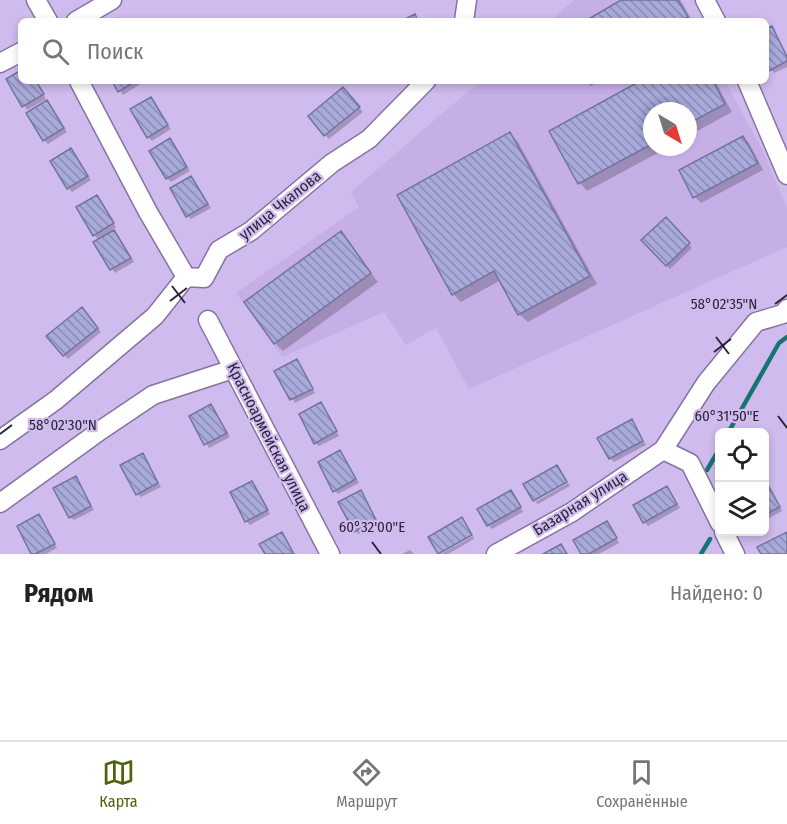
<!DOCTYPE html>
<html lang="ru">
<meta charset="utf-8">
<style>
body{margin:0;font-family:"Fira Sans Condensed",sans-serif;background:#f2f2f2;color:#222}
.controls{position:absolute;right:18px;bottom:18px;display:grid;overflow:hidden;border-radius:9px;box-shadow:0 3px 9px #0003}
.controls button{width:54px;height:54px;display:grid;place-items:center;padding:0;border:0;border-bottom:2px solid #e0e0e0;background:#fff;color:#222;font:30px sans-serif}
.compass{position:absolute;left:643px;top:102px;width:54px;height:54px;border-radius:50%;background:#fff;box-shadow:0 3px 9px #0003;rotate:142deg}
.list{margin:0;padding:0;list-style:none}
h2{display:flex;justify-content:space-between;align-items:center;height:78px;margin:0;padding:0 24px;font-size:26px}
h2 small{font-size:20px;font-weight:400;color:#767676}
.icon{flex:none;width:33px;height:33px;fill:none;stroke:currentColor;stroke-width:2;stroke-linecap:round;stroke-linejoin:round}
.map{position:relative;flex:none;width:787px;height:554px;overflow:hidden}
.search{position:absolute;background:#fff;box-shadow:0 3px 9px #0003;left:18px;right:18px;top:18px;height:66px;display:flex;align-items:center;gap:15px;box-sizing:border-box;padding:0 21px;border-radius:9px;color:#767676;font-size:22px}
.sheet{height:186px;background:#fff}
nav{display:flex;justify-content:space-around;align-items:center;box-sizing:border-box;height:84px;border-top:2px solid #e0e0e0;background:#fff;font-size:16px;color:#767676}
nav a{display:grid;justify-items:center;gap:3px}
nav .on{color:#4e630e}
.map>svg:first-child{display:block}
.built{fill:#c6afe6;fill-rule:evenodd}
.shadow{fill:#0003}
.lines{fill:none;stroke-linecap:round;stroke-linejoin:round}
.stream{stroke:#177571;stroke-width:4.5}
.building{fill:url(#building-back-hatch);stroke:#7273a1;stroke-width:1.5}
.minor-casing{stroke:#8673a1;stroke-width:21}
.minor{stroke:#fff;stroke-width:18}
.ticks{fill:none;stroke:#2d2538;stroke-width:2}
.labels{text-anchor:middle;dominant-baseline:central;stroke-width:4.5;stroke-linejoin:round;paint-order:stroke}
.street-label{font-size:16px;fill:#2d2538;stroke:#cfbbed}
.ticks-label{font-size:15px;text-anchor:middle;fill:#2d2538;stroke:#cfbbed;stroke-width:4.5;stroke-linejoin:round;paint-order:stroke}
</style>
<div class="map">
<svg width="787" height="554" viewBox="0 0 787 554">
<defs>
<pattern id="building-back-hatch" width="6" height="6" patternUnits="userSpaceOnUse" patternTransform="scale(1.5)"><rect width="6" height="6" fill="#a9aadc"/><path d="M-1 5l2 2M0 0l6 6M5-1l2 2" fill="none" stroke="#8a8ab3"/></pattern>
</defs>
<rect width="100%" height="100%" fill="#cfbbed"/>
<path class="built" d="M574,0H682L693,21H550Z
M480,81H725L763,151L787,208V247L469,389L436,328L406,345L384,312L282,357L236,293L359,207L351,192ZM652,111H688V147H652Z"/>
<path class="shadow" d="M624,0H680L692,21H588Z
M118,17L122,21H111Z
M771,28L787,55V67L774,73L766,62V31Z
M21,71V81H36L46,99L27,110L8,79Z
M114,81H141L142,83L123,95Z
M585,81H600L591,86Z
M643,81H715L732,112L688,136V111H652V147H669L587,191L580,183L551,131Z
M347,93L363,112L329,139L325,135Z
M151,99L171,129L152,141L148,137Z
M47,102L67,132L48,144L44,140Z
M510,134L518,142L597,284L528,322L520,315L501,280L461,302L453,294Z
M743,137L749,143L763,170L701,203L695,197Z
M170,140L190,171L171,182L167,178Z
M71,150L91,180L72,192L68,188Z
M191,177L211,208L191,219L188,216Z
M97,197L116,227L112,230L118,235L134,262L115,273L95,243L99,240L94,235Z
M666,220L692,248L670,269L643,240Z
M341,233L378,282L283,351L275,343Z
M85,313L101,332L68,359L64,355Z
M297,361L315,393L295,403L276,372Z
M321,404L339,436L319,446L315,443Z
M211,406L230,437L209,448L191,416Z
M631,421L646,445L614,462L610,458Z
M340,452L359,483L338,494L335,491Z
M143,455L161,487L141,497L137,494Z
M75,478L94,510L74,520L70,517Z
M252,482L270,514L250,525L246,521Z
M568,483L570,486L538,504L535,502Z
M768,487L782,511L764,521V489Z
M667,488L680,508L648,526L644,522Z
M361,492L379,524L359,534L355,531Z
M514,495L523,512L492,529L488,525Z
M39,516L57,548L46,554H33L19,527Z
M607,523L619,543L599,554H582L575,540Z
M473,536L474,539L448,554H441Z
M410,550L414,554H402Z"/>
<g class="lines">
<path class="stream" d="M728,433L779,343L787,337
M707,470L720,448
M701,554L710,539"/>
</g>
<path class="building" d="M621,0H678L688,17L681,21H585Z
M415,14L418,21H401Z
M772,26L787,57V61L769,71L766,65V29Z
M21,70V81H36L44,94L22,107L6,79Z
M112,81H136L118,92Z
M640,81H713L725,104L688,124V111H652V144L578,184L549,131Z
M343,87L360,107L324,136L308,116Z
M151,97L168,125L147,138L130,109Z
M47,100L64,128L43,141L26,113Z
M510,132L590,276L518,315L494,271L452,295L397,195Z
M743,136L758,163L693,198L679,170Z
M170,138L187,167L166,179L149,151Z
M71,148L88,176L67,189L50,161Z
M191,176L208,204L186,217L170,188Z
M97,195L114,223L93,236L76,207Z
M666,217L690,243L666,266L641,240Z
M114,230L131,258L110,270L93,242Z
M341,231L371,273L274,344L244,302Z
M82,307L98,328L63,356L46,336Z
M297,359L313,389L290,400L274,371Z
M321,402L337,431L314,444L299,414Z
M211,404L227,433L204,445L189,416Z
M632,419L643,441L609,459L597,438Z
M340,450L356,479L333,492L318,462Z
M143,453L158,483L136,495L120,465Z
M557,465L567,482L533,501L523,484Z
M76,476L91,506L69,518L53,488Z
M252,481L268,510L245,522L230,492Z
M768,485L780,507L764,515V487Z
M667,486L677,504L643,523L633,505Z
M361,490L376,520L354,532L338,502Z
M511,490L521,507L487,526L477,509Z
M39,514L55,544L35,554H31L17,526Z
M462,517L472,535L438,554L428,537Z
M607,521L617,538L589,554H581L573,540Z
M282,532L294,554H265L259,544Z
M787,532V554H761L757,547Z
M561,544L567,554H543Z"/>
<g class="lines">
<defs>
<path id="minor" d="M36,0L48,21
M705,0L716,21
M76,21L112,0
M464,21L467,0
M0,63L21,52
M79,81L148,212L186,277
M747,81L787,175
M208,320L330,554
M0,440L56,400L155,316L186,277L204,278L219,250L251,231L332,163L369,139L426,81
M663,450L690,463L720,523
M0,503L101,430L153,395L233,369
M724,532L735,554
M496,554L572,512L663,450L706,383L756,322L783,314L787,309"/>
</defs>
<use href="#minor" class="minor-casing"/>
<use href="#minor" class="minor"/>
</g>
<path class="ticks" d="M172,286L185,303M170,301L187,288M775,304L787,295M716,337L729,354M714,352L731,339M778,416L787,428M0,434L12,425M372,542L381,554"/>
<g class="labels">
<g class="street-label">
<text transform="translate(280 205) rotate(-39)">улица Чкалова</text>
<text transform="translate(269 437) rotate(63)">Красноармейская улица</text>
<text transform="translate(580 503) rotate(-32)">Базарная улица</text>
</g>
</g>
<g class="ticks-label">
<text x="724" y="309">58°02'35"N</text>
<text x="727" y="421">60°31'50"E</text>
<text x="63" y="430">58°02'30"N</text>
<text x="372" y="532">60°32'00"E</text>
</g>
</svg>
<div class="controls">
<button><svg class="icon" aria-label="locate" viewBox="0 0 24 24"><circle cx="12" cy="12" r="6"/><path d="M12 2v4M12 18v4M2 12h4M18 12h4"/></svg></button>
<button><svg class="icon" aria-label="layers" viewBox="0 0 24 24"><path d="M12 4l9 5-9 5-9-5zM3 14l9 5 9-5"/></svg></button>
</div>
<svg class="compass" viewBox="-18 -18 36 36"><path d="M0-13l5 13h-10z" fill="#e53935"/><path d="M0 13l5-13h-10z" fill="#767676"/></svg>
<div class="search"><svg class="icon" aria-label="search" viewBox="0 0 24 24"><circle cx="10" cy="10" r="6"/><path d="M15 15l6 6"/></svg>Поиск</div>
</div>
<section class="sheet">
<h2>Рядом<small>Найдено: 0</small></h2>
<ul class="list">
</ul>
</section>
<nav>
<a class="on"><svg class="icon" aria-label="map" viewBox="0 0 24 24"><path d="M3 6l6-2 6 2 6-2v14l-6 2-6-2-6 2zM9 4v14M15 6v14"/></svg>Карта</a>
<a><svg class="icon" aria-label="directions" viewBox="0 0 24 24"><path d="M12 3l9 9-9 9-9-9zM9 14v-3h6M13 9l2 2-2 2"/></svg>Маршрут</a>
<a><svg class="icon" aria-label="saved" viewBox="0 0 24 24"><path d="M7 4h10v16l-5-4-5 4z"/></svg>Сохранённые</a>
</nav>
